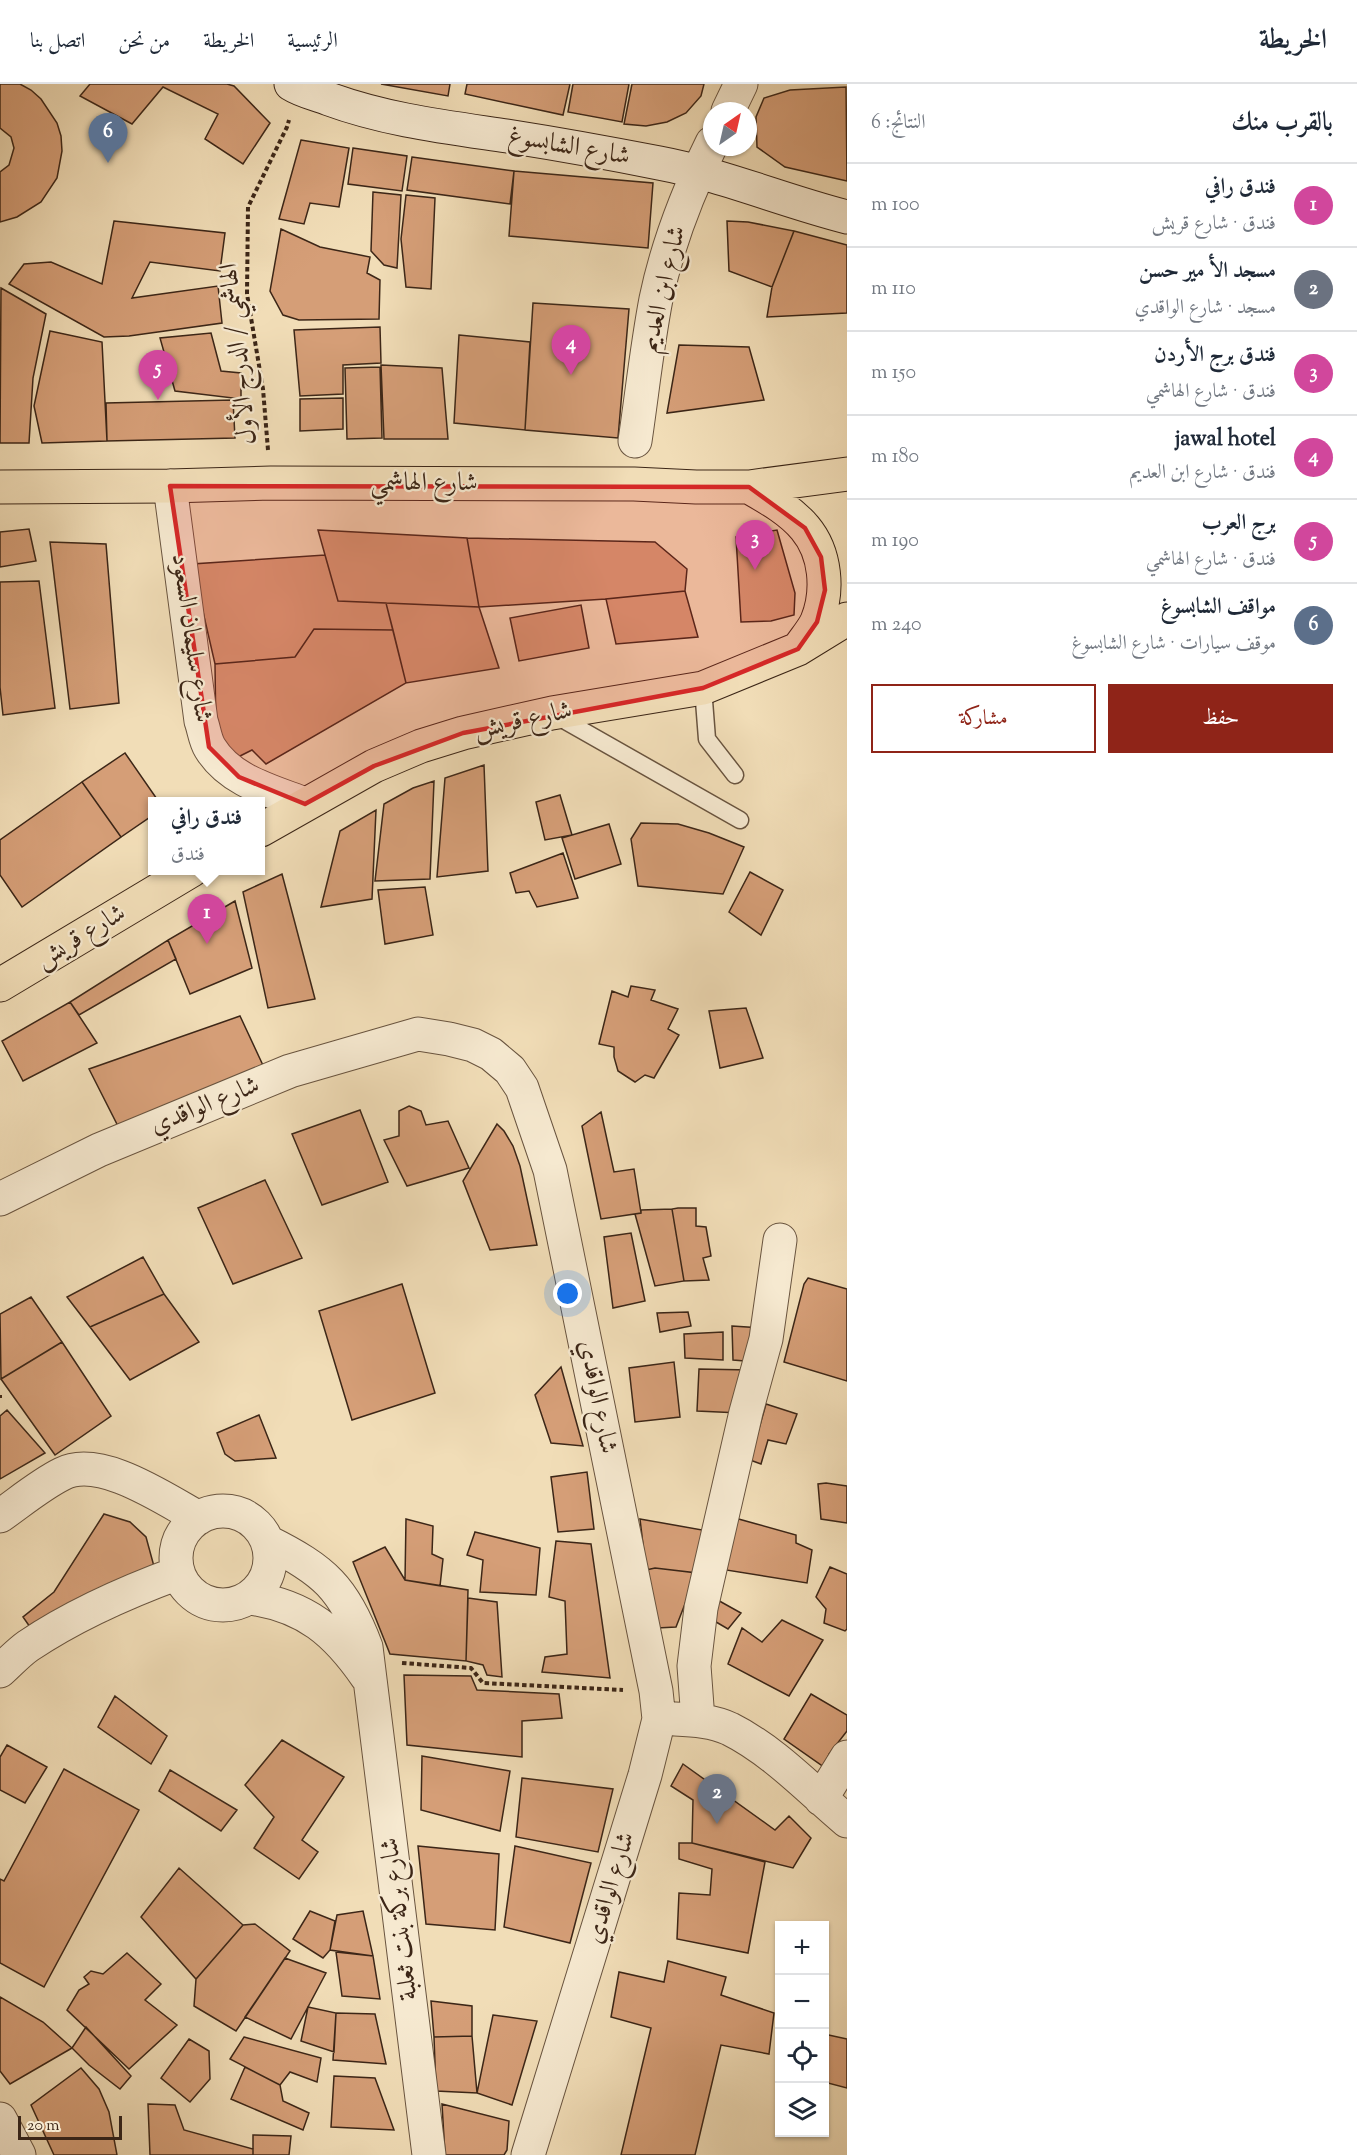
<!DOCTYPE html>
<html lang="ar">
<meta charset="utf-8">
<style>
body{margin:0;font-family:"Sorts Mill Goudy",Amiri,serif;background:#f6f6f7;color:#1f2937;direction:rtl}
.controls{position:absolute;right:18px;bottom:18px;display:grid;overflow:hidden;border-radius:0px;box-shadow:0 2px 4px #0004}
.controls button{width:54px;height:54px;display:grid;place-items:center;padding:0;border:0;border-bottom:2px solid #e0e1e3;background:#fff;color:#1f2937;font:30px sans-serif}
.compass{position:absolute;left:703px;top:18px;width:54px;height:54px;border-radius:50%;background:#fff;box-shadow:0 2px 4px #0004;rotate:34deg}
.scale{position:absolute;left:18px;bottom:15px;width:104px;box-sizing:border-box;padding-left:6px;border:3px solid #3c2617;border-top:0;font-size:16px;line-height:21px;white-space:nowrap;color:#3c2617;-webkit-text-stroke:4px #f6e9d0;paint-order:stroke}
.you{position:absolute;left:568px;top:1210px;width:21px;height:21px;margin:-15px;border:4px solid #fff;border-radius:50%;background:#1a73e8;box-shadow:0 0 0 9px #1a73e833}
.badge{display:grid;place-items:center;width:39px;height:39px;border-radius:50%;background:#8f2418;color:#fff;font-size:20px;font-weight:700}
.pin{position:absolute;translate:-50% -50px;filter:drop-shadow(0 2px 3px #0008)}
.pin::after{content:'';position:absolute;top:32px;width:21px;height:18px;background:inherit;clip-path:polygon(0 0,100% 0,50% 100%)}
.popup{position:absolute;left:148px;top:713px;width:117px;height:78px;box-sizing:border-box;display:grid;place-content:center;border-radius:0px;background:#fff;filter:drop-shadow(0 2px 4px #0005);font-size:20px;white-space:nowrap;color:#747a83}
.popup b{font-size:22px;color:#1f2937}
.popup::after{content:'';position:absolute;left:50%;top:100%;margin-left:-12px;border:12px solid transparent;border-top-color:#fff}
.list{margin:0;padding:0;list-style:none}
h2{display:flex;justify-content:space-between;align-items:center;height:78px;margin:0;padding:0 24px;font-size:26px}
h2 small{font-size:20px;font-weight:400;color:#747a83}
.list li{display:grid;grid-template-columns:39px 1fr auto;gap:18px;align-items:center;box-sizing:border-box;height:84px;padding:0 24px;border-top:2px solid #e0e1e3}
.list b{display:block;font-size:22px;white-space:nowrap}
.list p{margin:0;font-size:20px;white-space:nowrap;color:#747a83}
.list em{font-size:20px;font-style:normal;color:#747a83}
.actions{display:flex;gap:12px;padding:18px 24px}
.actions a{flex:1;padding:14px 0;border:2px solid #8f2418;border-radius:0px;text-align:center;font-size:21px;color:#8f2418}
.actions .main{background:#8f2418;color:#fff}
.icon{flex:none;width:33px;height:33px;fill:none;stroke:currentColor;stroke-width:2;stroke-linecap:round;stroke-linejoin:round}
.map{position:relative;flex:none;width:847px;height:2071px;overflow:hidden;direction:ltr}
header{display:flex;align-items:center;gap:36px;box-sizing:border-box;height:84px;padding:0 30px;background:#fff;border-bottom:2px solid #e0e1e3}
header strong{font-size:28px}
nav{display:flex;gap:33px;margin-inline-start:auto;font-size:21px}
main{display:flex}
aside{flex:1;background:#fff}
.map>svg:first-child{display:block}
.building{fill:#d59e77;stroke:#3c2617;stroke-width:1.5}
.lines{fill:none;stroke-linecap:round;stroke-linejoin:round}
.lane-casing{stroke:#69543f;stroke-width:19}
.street-casing{stroke:#69543f;stroke-width:35}
.secondary-casing{stroke:#3c2617;stroke-width:35}
.primary-casing{stroke:#3c2617;stroke-width:35}
.path{stroke:#3c2617;stroke-width:4;stroke-dasharray:4.5 3;stroke-linecap:butt}
.lane{stroke:#f6e9d0;stroke-width:16}
.street{stroke:#f6e9d0;stroke-width:33}
.secondary{stroke:#f6e9d0;stroke-width:33}
.primary{stroke:#f1ddb7;stroke-width:33}
.marked{fill:#d62828;fill-opacity:0.2;stroke:#d62828;stroke-width:4.5;stroke-linejoin:round}
.labels{text-anchor:middle;dominant-baseline:central;stroke-width:4.5;stroke-linejoin:round;paint-order:stroke}
.street-label{font-size:26px;fill:#3c2617;stroke:#f6e9d0}
</style>
<header>
<strong>الخريطة</strong>
<nav><a>الرئيسية</a><a>الخريطة</a><a>من نحن</a><a>اتصل بنا</a></nav>
</header>
<main>
<aside>
<h2>بالقرب منك<small>النتائج: 6</small></h2>
<ul class="list">
<li><span class="badge" style="background:#d1479c">1</span><div><b>فندق رافي</b><p>فندق · شارع قريش</p></div><em>100 m</em></li>
<li><span class="badge" style="background:#6b7280">2</span><div><b>مسجد الأ مير حسن</b><p>مسجد · شارع الواقدي</p></div><em>110 m</em></li>
<li><span class="badge" style="background:#d1479c">3</span><div><b>فندق برج الأردن</b><p>فندق · شارع الهاشمي</p></div><em>150 m</em></li>
<li><span class="badge" style="background:#d1479c">4</span><div><b>jawal hotel</b><p>فندق · شارع ابن العديم</p></div><em>180 m</em></li>
<li><span class="badge" style="background:#d1479c">5</span><div><b>برج العرب</b><p>فندق · شارع الهاشمي</p></div><em>190 m</em></li>
<li><span class="badge" style="background:#5c6f8a">6</span><div><b>مواقف الشابسوغ</b><p>موقف سيارات · شارع الشابسوغ</p></div><em>240 m</em></li>
</ul>
<div class="actions"><a class="main">حفظ</a><a>مشاركة</a></div>
</aside>
<div class="map">
<svg width="847" height="2071" viewBox="0 0 847 2071">
<rect width="100%" height="100%" fill="#f1ddb7"/>
<filter id="stains"><feTurbulence type="fractalNoise" baseFrequency=".00333" numOctaves="4"/><feColorMatrix values="0 0 0 0 .2 0 0 0 0 .09 0 0 0 0 .02 0 0 0 .5 -.17"/></filter>
<radialGradient id="worn" r=".72"><stop offset=".6" stop-color="#630" stop-opacity="0"/><stop offset="1" stop-color="#630" stop-opacity=".3"/></radialGradient>
<path class="building" d="M0,0H20L31,6L41,15L57,39L61,52L62,67L57,94L41,118L17,133L0,138V88L9,81L14,64L11,53L0,44Z
M90,0H227L234,2L270,39L243,80L205,55L218,30L163,3L132,40L80,12Z
M381,0H450L448,12Z
M467,0H570L563,31L465,10Z
M573,0H629L622,38L568,28Z
M632,0H704L701,12L686,29L667,38L646,42L624,40Z
M846,3L847,97L785,83L757,63L756,33L764,14L790,6Z
M301,56L349,64L339,123L310,119L304,140L279,135Z
M353,64L407,72L402,107L348,100Z
M412,73L514,87L510,120L407,106Z
M514,87L653,99L648,164L509,152Z
M373,108L401,111L397,184L384,181L371,167Z
M406,111L435,114L431,205L406,203L401,155Z
M114,137L225,149L220,187L150,178L132,214L218,202L222,239L129,252L104,253L9,200L24,180L51,178L102,200Z
M727,137L748,138L794,147L772,203L729,187Z
M281,145L320,163L370,173L367,189L380,196L379,235L299,236L283,231L270,207Z
M794,147L847,161V229L767,233L772,203Z
M1,204L46,230L33,294L29,359H0Z
M533,219L629,225L618,354L525,346Z
M380,243L381,279L343,281V310L300,312L294,246Z
M50,247L102,258L107,357L42,359L34,322Z
M211,249L221,287L241,289V315L175,307L160,254Z
M459,251L530,258L525,346L454,339Z
M679,261L749,263L764,316L667,329Z
M381,281L442,284L448,355H384Z
M380,283L382,354L347,355L345,284Z
M343,314V345L300,347V315Z
M233,316L235,354L107,357L106,319Z
M29,445L36,477L0,483V448Z
M318,446L467,454L479,523L338,517Z
M777,446L795,509L794,531L771,537L741,538L736,453Z
M467,454L655,458L687,485L685,507L606,515L479,523Z
M50,458L106,460L119,619L70,625Z
M325,471L338,517L386,519L393,546L314,545L295,573L215,580L192,480Z
M39,497L55,624L3,631L0,603V498Z
M685,507L698,553L616,560L606,515Z
M386,519L479,523L499,584L406,599Z
M581,521L589,564L519,577L510,534Z
M314,545L393,546L406,599L266,680L252,666L238,673L216,656L215,580L295,573Z
M125,669L159,718H153V731L121,753L82,698Z
M484,681L488,787L437,793L445,694Z
M434,697L430,795L375,797L384,720L413,704Z
M82,698L121,753L22,823L0,791V756Z
M560,711L572,751L545,756L536,718Z
M376,726L372,815L321,823L340,747Z
M641,739L678,740L709,749L744,763L723,810L638,802L631,755Z
M609,740L621,780L575,795L562,754Z
M563,769L578,814L537,823L529,807L516,809L510,789Z
M750,788L783,806L761,851L729,828Z
M282,790L315,915L268,924L243,808Z
M425,803L433,851L385,860L378,806Z
M235,817L252,884L190,910L168,856Z
M168,856L176,875L79,931L70,918Z
M631,902L655,906L651,916L678,925L668,945L679,951L654,994L645,991L635,998L618,987L614,973V963L599,960L612,907L628,913Z
M70,918L97,959L23,997L2,957Z
M746,924L763,974L720,984L709,927Z
M240,932L268,992L123,1052L89,985Z
M409,1022L421,1027L426,1041L448,1037L469,1084L407,1102L384,1056L399,1052V1027Z
M360,1026L388,1098L322,1121L292,1050Z
M601,1028L614,1088L634,1085L641,1129L601,1135L582,1042Z
M497,1040L504,1047L513,1062L520,1082L537,1161L490,1166L463,1097Z
M265,1096L302,1174L233,1200L198,1124Z
M678,1124H696V1142L706,1143L711,1172L703,1174L709,1196L684,1197L672,1125Z
M672,1125L684,1197L655,1202L635,1130L641,1129V1126Z
M631,1149L645,1217L613,1224L604,1153Z
M143,1173L164,1210L90,1243L67,1213Z
M808,1194L847,1205V1297L784,1278L804,1200Z
M402,1200L435,1309L352,1336L319,1227Z
M164,1210L199,1258L130,1296L90,1243Z
M31,1213L62,1258L1,1295L0,1230Z
M688,1228L691,1242L660,1248L657,1229Z
M732,1242L762,1244L757,1278L733,1276Z
M723,1248V1276L685,1274L684,1250Z
M62,1258L111,1332L55,1371L1,1295Z
M674,1278L680,1333L635,1338L629,1284Z
M561,1283L583,1362L551,1359L535,1311Z
M699,1285L750,1286L740,1329L697,1327Z
M766,1320L797,1330L786,1360L768,1356L761,1380L750,1376Z
M7,1326L45,1369L0,1395V1332Z
M259,1331L276,1374L235,1377L225,1370L217,1349Z
M587,1388L594,1445L558,1448L551,1393Z
M826,1399L847,1402V1439L821,1435L818,1400Z
M104,1430L130,1438L146,1453L155,1486L30,1543L23,1533L54,1508Z
M735,1434L796,1451V1459L812,1466L807,1499L726,1486Z
M406,1435L433,1442L432,1470L443,1475L440,1502L405,1496Z
M640,1435L708,1447L697,1489L655,1484L646,1486Z
M475,1448L540,1464L536,1511L480,1508L483,1476L467,1471Z
M556,1457L591,1460L610,1594L542,1588L545,1573L567,1570L565,1517L549,1513Z
M385,1463L405,1496L468,1506L466,1577L390,1570L353,1478Z
M830,1483L847,1490V1545L845,1547L824,1539L826,1525L816,1513Z
M655,1484L697,1489L676,1543L657,1544L646,1486Z
M468,1514L497,1518L502,1593L487,1591L483,1581L466,1577Z
M714,1514L741,1529L728,1545L711,1535Z
M782,1536L823,1556L789,1612L728,1580L742,1544L762,1558Z
M404,1591L471,1592L477,1606L559,1610L562,1634L522,1637V1673L407,1661Z
M811,1610L847,1631V1647L829,1670L824,1683L784,1655Z
M115,1612L167,1652L151,1680L98,1643Z
M282,1656L344,1693L302,1756L318,1768L299,1795L254,1764L274,1733L245,1701Z
M7,1661L47,1683L25,1719L0,1706V1673Z
M422,1672L510,1687L500,1747L421,1726Z
M683,1680L775,1746L789,1732L811,1754L793,1784L692,1759L693,1716L671,1702Z
M64,1685L139,1726L44,1903L0,1879V1795L4,1797Z
M170,1686L237,1726L221,1747L159,1707Z
M522,1694L613,1705L598,1768L516,1753Z
M679,1759H692L765,1778L748,1869L677,1855L679,1809L710,1811L712,1785L679,1775Z
M418,1762L499,1770L495,1846L426,1840Z
M515,1762L591,1779L570,1859L504,1843Z
M179,1784L243,1841L196,1895L141,1833Z
M310,1827L335,1837L330,1866L323,1874L293,1855Z
M363,1827L373,1872L330,1866L337,1831Z
M255,1840L290,1867L236,1947L194,1922L196,1895L243,1841Z
M336,1868L373,1872L380,1915L342,1912Z
M127,1869L161,1900L145,1916L177,1941L129,1985L67,1926L79,1906L89,1900L84,1893L91,1887L103,1890Z
M285,1874L326,1889L291,1955L245,1933Z
M668,1877L726,1893L721,1911L774,1929L769,1970L721,1961L695,2071H621L651,1944L611,1933L619,1888L664,1898Z
M0,1913L43,1938L72,1964L10,2000L0,1987Z
M431,1917L472,1922V1952L434,1953Z
M308,1923L336,1929L334,1968L301,1957Z
M336,1929L375,1930L386,1980L333,1976Z
M493,1931L537,1937L512,2021L477,2009Z
M86,1943L131,1992L120,2005L89,1981L72,1964Z
M824,1950L847,1955V2004L824,1998Z
M472,1952L477,2009L436,2007L434,1953Z
M244,1953L321,1974L317,1998L290,1988L280,2001L230,1975Z
M189,1955L209,1967L210,1995L190,2018L161,1994Z
M245,1983L280,2001L283,2017L309,2029L303,2046L231,2015Z
M81,1984L99,2005L109,2028L117,2071H54L31,2021Z
M334,1992L375,1994L394,2046L331,2043Z
M148,2020L175,2021L184,2046L253,2065V2071H150Z
M442,2020L509,2037L507,2066L504,2071H445Z
M253,2051L291,2052L289,2071H253Z"/>
<g class="lines">
<defs>
<path id="lane" d="M703,604L707,655L735,691
M555,631L740,736"/>
<path id="street" d="M728,27L741,0
M635,357C642,310 647,262 656,215C667,162 688,108 712,59
M170,402L201,637C204,645 205,656 210,664C230,697 271,707 305,720
M0,1115L99,1066L290,987L418,950L449,955L473,961L491,970L510,986L522,1004L550,1086L656,1607L659,1635L645,1691L528,2071
M176 1474a47 47 0 1 1 94 0a47 47 0 1 1-94 0Z
M0,1432C20,1418 40,1401 62,1390C100,1370 166,1416 199,1434
M268,1458C324,1486 344,1504 366,1563L429,2071
M250,1514C306,1522 336,1548 367,1593
M0,1587C9,1579 18,1569 28,1562C71,1533 129,1507 178,1489
M675,1635C694,1636 713,1637 730,1645C774,1667 810,1706 847,1737
M698,1636L694,1582L701,1524L746,1328L766,1255L780,1156
M821,1715L847,1673
M0,2035L19,2071"/>
<path id="secondary" d="M291,0C302,7 316,10 329,15C386,36 446,43 507,52C558,60 608,69 659,79C723,91 784,117 847,133"/>
<path id="primary" d="M0,403L170,402L271,399L634,400L696,403H749L847,390
M749,403C768,414 790,426 805,444C826,469 829,507 817,537C813,546 805,555 799,564
M261,746L374,682L421,662L463,649L552,629L703,604L798,565L847,535
M0,901L192,786"/>
</defs>
<use href="#lane" class="lane-casing"/>
<use href="#street" class="street-casing"/>
<use href="#secondary" class="secondary-casing"/>
<use href="#primary" class="primary-casing"/>
<path class="path" d="M268,366L263,305L247,210L248,123L287,43L289,36
M0,1311V1314
M402,1579L471,1584L483,1599L623,1606"/>
<use href="#lane" class="lane"/>
<use href="#street" class="street"/>
<use href="#secondary" class="secondary"/>
<use href="#primary" class="primary"/>
</g>
<path class="marked" d="M170,402L749,403L805,444L821,473L825,506L817,538L798,565L703,604L463,649L374,682L305,720L239,693L209,663Z"/>
<g class="labels">
<g class="street-label">
<text transform="translate(569 63) rotate(10)">شارع الشابسوغ</text>
<text transform="translate(664 205) rotate(-77)">شارع ابن العديم</text>
<text transform="translate(239 270) rotate(-96)">الهاشمي / الدرج الأول</text>
<text x="424" y="399">شارع الهاشمي</text>
<text transform="translate(191 554) rotate(82)">شارع سليمان السعود</text>
<text transform="translate(523 637) rotate(-12)">شارع قريش</text>
<text transform="translate(81 853) rotate(-31)">شارع قريش</text>
<text transform="translate(205 1022) rotate(-22)">شارع الواقدي</text>
<text transform="translate(597 1313) rotate(79)">شارع الواقدي</text>
<text transform="translate(611 1804) rotate(-73)">شارع الواقدي</text>
<text transform="translate(400 1835) rotate(-97)">شارع بركة بنت ثعلبة</text>
</g>
</g>
<rect width="100%" height="100%" filter="url(#stains)"/>
<rect width="100%" height="100%" fill="url(#worn)"/>
</svg>
<div class="controls">
<button>+</button>
<button>−</button>
<button><svg class="icon" aria-label="locate" viewBox="0 0 24 24"><circle cx="12" cy="12" r="6"/><path d="M12 2v4M12 18v4M2 12h4M18 12h4"/></svg></button>
<button><svg class="icon" aria-label="layers" viewBox="0 0 24 24"><path d="M12 4l9 5-9 5-9-5zM3 14l9 5 9-5"/></svg></button>
</div>
<svg class="compass" viewBox="-18 -18 36 36"><path d="M0-13l5 13h-10z" fill="#e53935"/><path d="M0 13l5-13h-10z" fill="#747a83"/></svg>
<div class="scale">20 m</div>
<div class="you"></div>
<div class="pin badge" style="left:207px;top:860px;background:#d1479c">1</div>
<div class="popup"><b>فندق رافي</b>فندق</div>
<div class="pin badge" style="left:717px;top:1740px;background:#6b7280">2</div>
<div class="pin badge" style="left:755px;top:486px;background:#d1479c">3</div>
<div class="pin badge" style="left:571px;top:291px;background:#d1479c">4</div>
<div class="pin badge" style="left:158px;top:316px;background:#d1479c">5</div>
<div class="pin badge" style="left:108px;top:79px;background:#5c6f8a">6</div>
</div>
</main>
